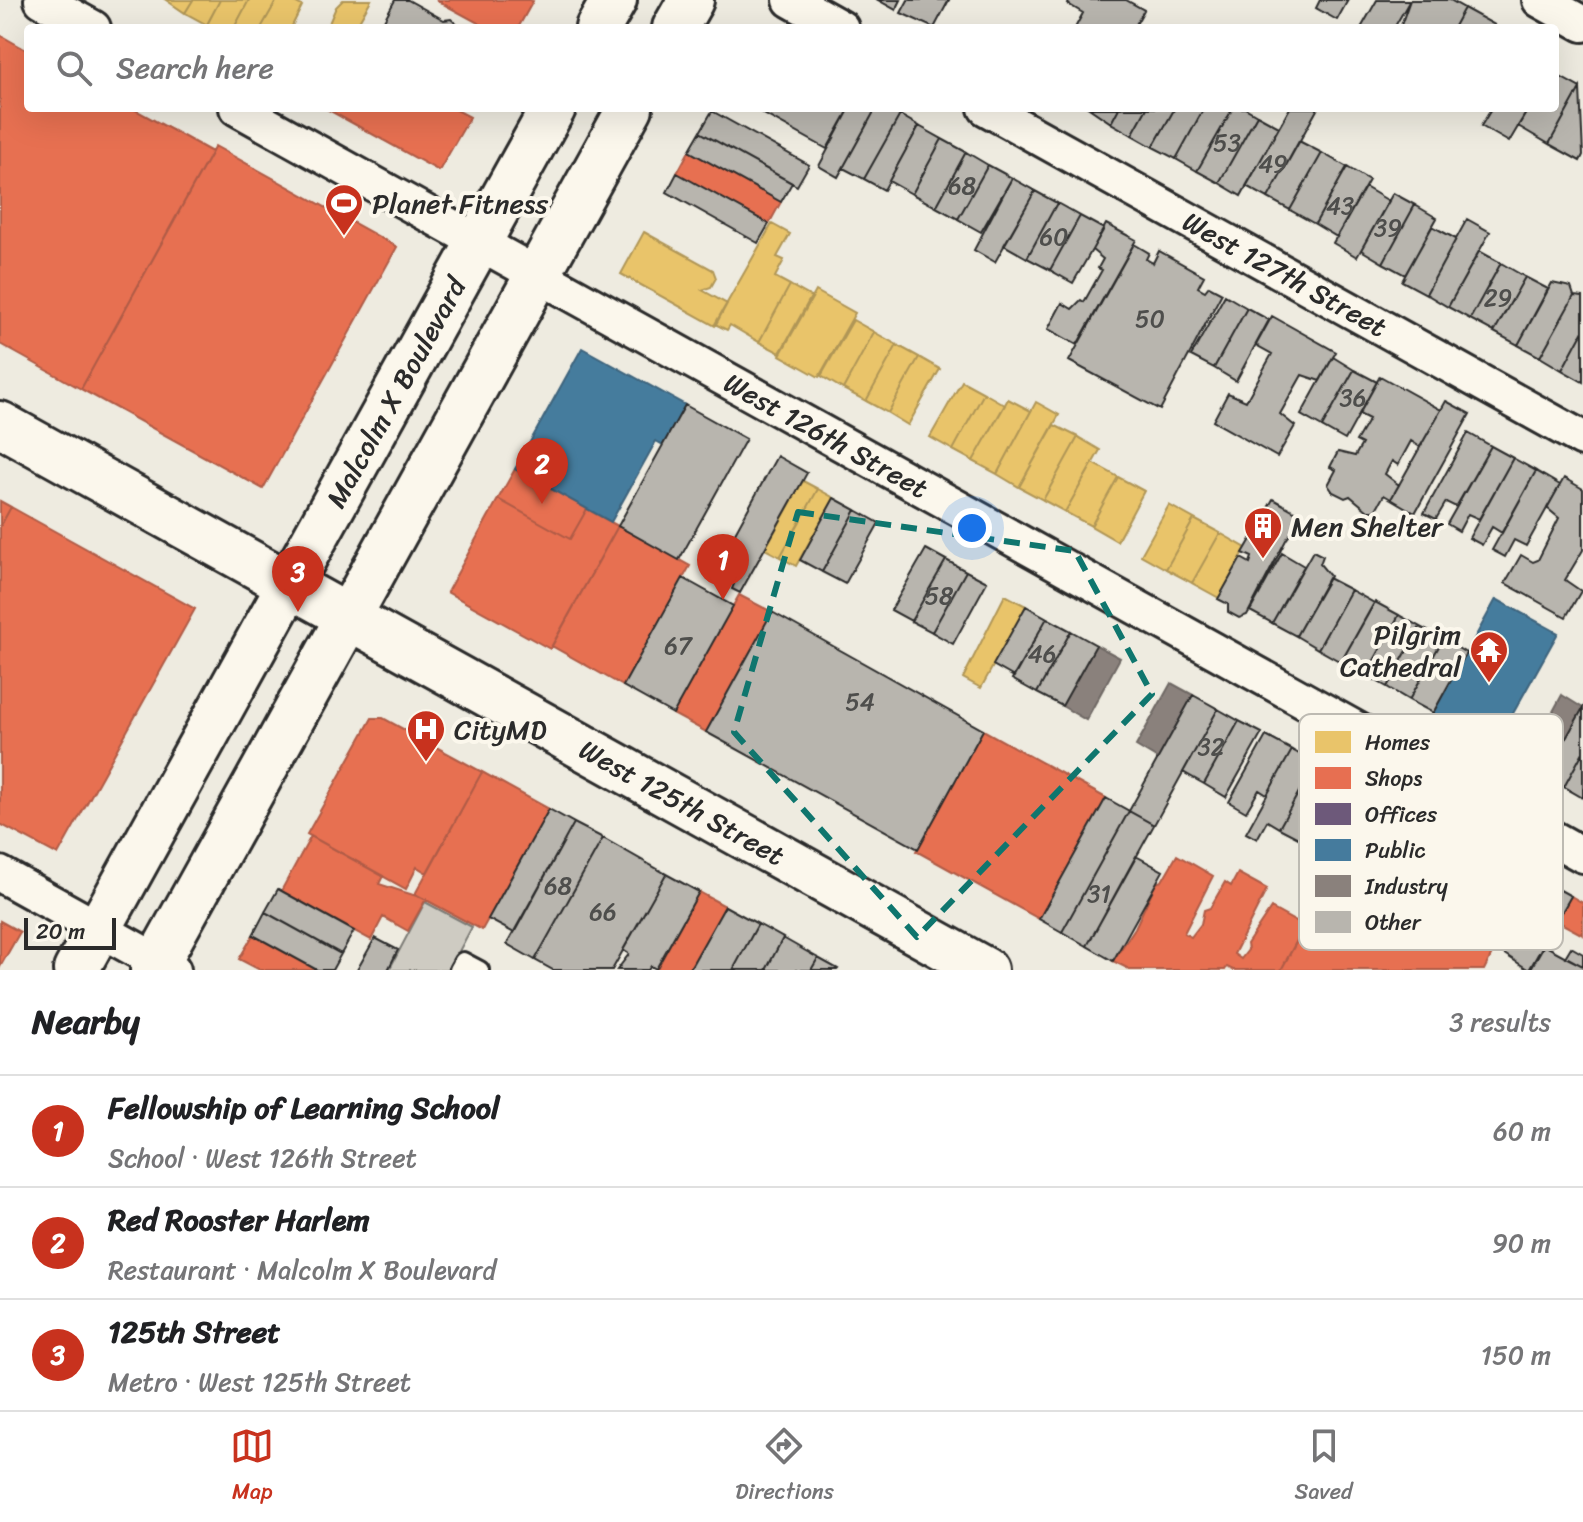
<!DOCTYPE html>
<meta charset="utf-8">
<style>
body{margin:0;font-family:Sriracha,sans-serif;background:#f2f2f2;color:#202124}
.scale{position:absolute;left:24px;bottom:20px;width:92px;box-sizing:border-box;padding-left:8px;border:4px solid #2b2b2b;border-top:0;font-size:22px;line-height:28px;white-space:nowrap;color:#2b2b2b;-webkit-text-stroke:6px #fbf7ec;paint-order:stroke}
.you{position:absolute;left:972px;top:528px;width:28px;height:28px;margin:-20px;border:6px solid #fff;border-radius:50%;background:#1a73e8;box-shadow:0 0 0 12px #1a73e833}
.badge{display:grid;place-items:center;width:52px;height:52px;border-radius:50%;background:#c8321e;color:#fff;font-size:26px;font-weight:700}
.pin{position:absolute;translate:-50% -66px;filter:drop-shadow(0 2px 4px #0008)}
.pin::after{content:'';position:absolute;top:42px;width:28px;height:24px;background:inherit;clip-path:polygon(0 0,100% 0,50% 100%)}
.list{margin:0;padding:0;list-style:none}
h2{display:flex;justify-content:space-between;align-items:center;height:104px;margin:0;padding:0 32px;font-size:34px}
h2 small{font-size:26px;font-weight:400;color:#757577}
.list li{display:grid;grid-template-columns:52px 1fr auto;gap:24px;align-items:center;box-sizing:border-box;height:112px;padding:0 32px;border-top:2px solid #e0e0e0}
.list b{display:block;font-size:30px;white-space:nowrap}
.list p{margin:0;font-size:26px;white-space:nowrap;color:#757577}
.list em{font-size:26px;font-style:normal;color:#757577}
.icon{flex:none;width:44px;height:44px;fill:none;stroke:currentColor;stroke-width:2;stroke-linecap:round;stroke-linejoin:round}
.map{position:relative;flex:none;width:1583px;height:970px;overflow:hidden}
.search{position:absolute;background:#fff;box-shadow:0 8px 32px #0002;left:24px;right:24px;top:24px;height:88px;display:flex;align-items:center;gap:20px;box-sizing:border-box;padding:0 28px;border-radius:8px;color:#757577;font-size:30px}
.sheet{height:440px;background:#fff}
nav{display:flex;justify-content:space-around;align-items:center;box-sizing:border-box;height:112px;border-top:2px solid #e0e0e0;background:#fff;font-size:22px;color:#757577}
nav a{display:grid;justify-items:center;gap:4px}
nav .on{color:#c8321e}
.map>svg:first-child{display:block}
.garden{fill:#cecbc2;stroke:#7c7b76;stroke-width:2}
.homes{fill:#e9c46a;stroke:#b09657;stroke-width:2}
.shops{fill:#e76f51;stroke:#af5b46;stroke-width:2}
.public{fill:#457b9d;stroke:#3d637b;stroke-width:2}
.industry{fill:#8a817c;stroke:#6e6764;stroke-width:2}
.building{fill:#b8b5ae;stroke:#2b2b2b;stroke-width:2}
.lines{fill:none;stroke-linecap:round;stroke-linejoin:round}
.lane-casing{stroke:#2b2b2b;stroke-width:22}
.street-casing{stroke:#2b2b2b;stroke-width:40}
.secondary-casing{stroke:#2b2b2b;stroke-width:50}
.primary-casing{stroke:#2b2b2b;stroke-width:50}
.lane{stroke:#fbf7ec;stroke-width:16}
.street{stroke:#fbf7ec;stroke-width:34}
.secondary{stroke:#fbf7ec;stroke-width:44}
.primary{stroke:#fbf7ec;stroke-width:44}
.marked{fill:none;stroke:#0f766e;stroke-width:6;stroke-dasharray:16 10;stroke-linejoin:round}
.labels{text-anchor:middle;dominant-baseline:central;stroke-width:8;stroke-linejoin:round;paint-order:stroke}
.number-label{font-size:24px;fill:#4e4e4c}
.poi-label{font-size:28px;fill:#2b2b2b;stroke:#fbf7ec;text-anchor:start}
.street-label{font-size:28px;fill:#2b2b2b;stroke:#fbf7ec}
.key{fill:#fbf7ec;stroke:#bdbab2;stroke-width:2}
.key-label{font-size:22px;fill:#2b2b2b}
</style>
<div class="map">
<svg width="1583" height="970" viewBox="0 0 1583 970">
<rect width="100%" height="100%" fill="#eeebe0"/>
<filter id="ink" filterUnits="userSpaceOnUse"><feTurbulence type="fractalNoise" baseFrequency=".0125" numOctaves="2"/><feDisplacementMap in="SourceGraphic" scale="16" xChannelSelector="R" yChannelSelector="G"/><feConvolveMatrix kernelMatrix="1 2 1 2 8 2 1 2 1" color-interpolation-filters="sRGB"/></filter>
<g filter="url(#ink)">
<path class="garden" d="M425,902L472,927L449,970H389Z"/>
<path class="homes" d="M166,0H193L185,13Z
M193,0H220L207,25L185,13Z
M220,0H249L234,28H205Z
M249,0H277L261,28H234Z
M277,0H291L302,6L291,28H261Z
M343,0H371L355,28H327L336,7Z
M772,224L790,234L777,257L784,260L775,277L790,285L759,342L730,325L727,330L715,324Z
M644,232L713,270L716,278L711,287L702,290L727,304L715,326L621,274Z
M790,285L811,297L780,353L759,342Z
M816,291L855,313L819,377L780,355Z
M853,320L874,332L843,389L821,376Z
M874,332L897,345L866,401L843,389Z
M897,345L919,357L888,413L866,401Z
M919,357L940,369L908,425L888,413Z
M962,381L984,393L953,450L930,437Z
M984,393L1005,405L973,461L953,450Z
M1008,399L1031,411L997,474L973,461Z
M1036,402L1059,415L1019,487L997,474Z
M1054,425L1078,437L1043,500L1019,487Z
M1078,437L1100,450L1065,512L1043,500Z
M1093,463L1118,477L1091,526L1065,512Z
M1118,477L1144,491L1117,541L1091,526Z
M803,481L818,489L780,557L765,549Z
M818,489L834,498L796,566L780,557Z
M1169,505L1194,519L1166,569L1141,555Z
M1194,519L1220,533L1192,583L1166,569Z
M1220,533L1246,548L1219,598L1192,583Z
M1005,595L1026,606L981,688L963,678Z"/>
<path class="shops" d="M436,0H530L533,1L518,28H480L482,25Z
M0,35L28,51V108H132L212,152L81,389L0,344Z
M325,108H453L470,117L439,171Z
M215,146L397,247L263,489L81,389Z
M689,151L781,202L769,224L677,173Z
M515,469L587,509L570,539L498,499Z
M498,499L570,539L587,509L618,526L550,649L447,592Z
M0,501L11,507L0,527Z
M11,507L195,609L58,855L0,824V527Z
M618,526L690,566L623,686L552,646Z
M739,595L772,612L706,732L673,714Z
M372,718H383L482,772L427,873L417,867L406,889L307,834Z
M983,730L1106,798L1039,919L916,851Z
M482,772L549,809L482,930L415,894Z
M311,836L383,876L379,884L426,899L408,931L383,917L371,940L281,891Z
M311,836L383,876L379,884L426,899L408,931L383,917L371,940L281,891Z
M1177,855L1213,876L1184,933L1191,937L1201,924L1204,910L1210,908L1225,882L1231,886L1238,873L1267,889L1234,954L1241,959L1248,950L1247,944L1271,908L1305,927L1281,970H1233L1227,967L1225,970H1131L1113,961L1135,928L1156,883L1162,881Z
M1338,864L1495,948L1484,970H1281Z
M699,892L725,906L689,970H656Z
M1571,896L1583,903V935L1557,921Z
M0,921L20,932L0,967Z
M253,935L317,970H260L239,959Z"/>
<path class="public" d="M582,348L685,405L663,445L656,441L611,522L515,469Z
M1496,599L1558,633L1492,751L1431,717Z"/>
<path class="industry" d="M1096,645L1120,658L1086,720L1062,706Z
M1171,683L1193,695L1158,759L1136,746Z
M1562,695L1583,708L1545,776L1524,765Z"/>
<path class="building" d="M395,0H408L444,20L451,19L461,28H395L383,22Z
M878,0H901L896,10Z
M908,0H949L934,28L901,13Z
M1070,0H1126L1144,10L1134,28H1075L1083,13L1068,4Z
M1320,0H1348L1337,20L1316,8Z
M1377,0H1410L1394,28H1361Z
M1410,0H1450L1464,8L1453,28H1400Z
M1464,8L1495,25L1493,28H1453Z
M1555,74L1580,88L1549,144L1518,126L1529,108H1555Z
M1580,88L1583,155L1580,161L1549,144Z
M753,108H850L827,149Z
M850,108H876L838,177L819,166Z
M876,108H887L900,115L864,179L843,168Z
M1089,108H1119L1111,123Z
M1119,108H1147L1132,135L1111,123Z
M1147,108H1175L1153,147L1132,135Z
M1175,108H1204L1176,159L1153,147Z
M1204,108H1233L1197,171L1176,159Z
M1233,108H1245L1257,115L1219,183L1197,171Z
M1290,108H1318L1268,198L1246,186Z
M1492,108H1529L1509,142L1481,126Z
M712,111L809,165L797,186L700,132Z
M900,115L919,126L884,190L864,179Z
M1257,115L1279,127L1241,196L1219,183Z
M919,126L942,139L912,194L889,181Z
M700,132L792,183L781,202L689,151Z
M942,139L966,152L936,207L912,194Z
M1299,141L1322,153L1290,210L1268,198Z
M966,152L988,165L958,219L936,207Z
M1322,153L1347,167L1315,224L1290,210Z
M988,165L1012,178L981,232L958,219Z
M1347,167L1369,180L1337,237L1315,224Z
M677,173L769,224L758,243L667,192Z
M1012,178L1035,191L995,262L974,250Z
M1365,187L1389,201L1357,257L1333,243Z
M1035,191L1057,203L1027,258L1004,245Z
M1393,193L1415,205L1383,263L1361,250Z
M1057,203L1080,216L1050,270L1027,258Z
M1415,205L1437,218L1405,275L1383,263Z
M1080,216L1104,229L1073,283L1050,270Z
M1467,219L1490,232L1448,307L1426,294Z
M1106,224L1136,240L1077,345L1048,329L1062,303L1072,309L1081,300L1084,302L1102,270L1098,268L1103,259L1092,250Z
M1432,226L1456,239L1426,294L1402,281Z
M1134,244L1149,253L1146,259L1153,263L1159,251L1204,276L1198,287L1205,291L1209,286L1222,293L1160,410L1069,361Z
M1479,251L1501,263L1470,319L1448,307Z
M1501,263L1525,277L1494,332L1470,319Z
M1525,277L1548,289L1518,345L1494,332Z
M1552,283L1571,287L1574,296L1540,357L1518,345Z
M1225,295L1247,308L1214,368L1191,356Z
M1574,296L1583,297V331L1562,370L1540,357Z
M1247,308L1269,320L1236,381L1214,368Z
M1272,316L1336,352L1320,381L1302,375L1280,414L1295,426L1277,457L1213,421L1228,393L1246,401L1272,354L1256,345Z
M1583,331V382L1562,370Z
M1333,357L1354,370L1322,427L1301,415Z
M1354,370L1377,382L1345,440L1322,427Z
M1380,376L1441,410L1420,447L1411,441L1398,465L1392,461L1385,474L1399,485L1391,499L1384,495L1375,511H1368L1350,496L1345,498L1333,492L1328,485L1336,470L1330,467L1338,452L1355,456L1362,444L1356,441L1369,419L1359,414Z
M1446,401L1470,414L1415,513L1391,499Z
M685,405L746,439L679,560L618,526Z
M1468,433L1491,446L1456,507L1446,502L1436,519L1424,513Z
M1491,446L1513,458L1479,519L1468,514L1459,531L1447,524Z
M777,456L807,473L740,593L732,589L734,584L713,573Z
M1513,458L1536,471L1502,533L1492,527L1482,545L1469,538Z
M1536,471L1560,485L1526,546L1514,540L1505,557L1492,550Z
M1564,478L1583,489V550L1565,580L1581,591L1566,617L1505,583L1521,555L1533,562L1538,560L1559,518L1547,508Z
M834,498L856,510L822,572L800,560Z
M1273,499L1303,516L1286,540L1247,615L1239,618L1228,612V604L1218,599L1241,558L1250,563L1252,557L1243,553L1257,529L1263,533L1265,530L1258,526Z
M856,510L879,523L845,584L822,572Z
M926,549L946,560L911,621L891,610Z
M1313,551L1323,556L1320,564L1330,576L1296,636L1272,623Z
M1282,553L1304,566L1272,623L1250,611Z
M946,560L966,571L932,632L911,621Z
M966,571L987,582L953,644L932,632Z
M683,578L733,606L673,714L623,686Z
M1328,578L1351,590L1318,649L1296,636Z
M1351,590L1374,603L1341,662L1318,649Z
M1375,602L1399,615L1366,675L1341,662Z
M1026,606L1047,618L1014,677L993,665Z
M772,612L983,730L918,849L706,732Z
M1399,615L1420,627L1387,687L1366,675Z
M1047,618L1071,631L1037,693L1012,679Z
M1420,627L1443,639L1409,700L1387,687Z
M1071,631L1096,645L1062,706L1037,693Z
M1443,639L1466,653L1433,713L1409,700Z
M1193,695L1218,709L1154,825L1129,811Z
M1583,708V752L1564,787L1545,776Z
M1218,709L1239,721L1204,784L1183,772Z
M1239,721L1262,733L1226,797L1204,784Z
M1266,736L1292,750L1267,795L1259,790L1246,812L1229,802Z
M1292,750L1315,763L1279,828L1267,821L1257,839L1246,833Z
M1583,752V798L1564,787Z
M1315,763L1338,776L1302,840L1279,828Z
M1106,798L1129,811L1062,932L1039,919Z
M549,809L574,823L514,933L488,919Z
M1129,811L1154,825L1087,946L1062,932Z
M574,823L603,838L535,960L507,944Z
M603,838L666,874L612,970H553L535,960Z
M1136,856L1163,871L1113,961L1087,946Z
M666,874L699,892L656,969L651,966L648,970H617L629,954L623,950Z
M1533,875L1571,896L1529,970L1495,948Z
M278,889L354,931L341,954L265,912Z
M725,906L758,924L733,970H689Z
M265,912L341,954L332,970H317L253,935Z
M758,924L783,938L766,970H733Z
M375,938L398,950L388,970H357Z
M783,938L818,958L811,970H766Z
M1544,945L1583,966V970H1530Z
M1571,947L1583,954V966L1565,957Z
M818,958L838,969L837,970H811Z"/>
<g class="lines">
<defs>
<path id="lane" d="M458,970L463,961L480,970"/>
<g id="street">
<path d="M42,0L93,28"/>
<path d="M791,0L841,28"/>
<path d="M1540,0L1583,24"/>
<path id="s1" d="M237,108L1583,855"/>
<path id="s2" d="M986,108L1583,439"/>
<path d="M0,874L173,970"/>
</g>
<g id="secondary">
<path d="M598,28L614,0"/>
<path d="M675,28L691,0"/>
<path id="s3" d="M76,970L553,108"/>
<path d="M153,970L630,108"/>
</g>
<g id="primary">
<path id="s4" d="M0,424L985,970"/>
</g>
</defs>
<use href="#lane" class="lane-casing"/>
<use href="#street" class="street-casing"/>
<use href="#secondary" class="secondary-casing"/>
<use href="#primary" class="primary-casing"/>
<use href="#lane" class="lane"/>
<use href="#street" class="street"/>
<use href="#secondary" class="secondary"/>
<use href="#primary" class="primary"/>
</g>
</g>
<path class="marked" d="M798,512L1075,551L1152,694L917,937L734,732Z"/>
<defs>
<symbol id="stadium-pin" viewBox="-11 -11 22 30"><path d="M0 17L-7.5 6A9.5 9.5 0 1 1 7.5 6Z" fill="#c8321e" stroke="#fbf7ec"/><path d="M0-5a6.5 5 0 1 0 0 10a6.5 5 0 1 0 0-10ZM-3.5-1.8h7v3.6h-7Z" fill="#fff"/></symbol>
<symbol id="building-pin" viewBox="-11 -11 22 30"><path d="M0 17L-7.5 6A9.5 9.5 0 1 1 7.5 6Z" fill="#c8321e" stroke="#fbf7ec"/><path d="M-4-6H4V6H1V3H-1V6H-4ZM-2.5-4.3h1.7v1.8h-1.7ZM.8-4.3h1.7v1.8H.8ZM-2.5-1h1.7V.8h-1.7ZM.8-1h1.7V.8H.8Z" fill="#fff"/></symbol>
<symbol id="temple-pin" viewBox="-11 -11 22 30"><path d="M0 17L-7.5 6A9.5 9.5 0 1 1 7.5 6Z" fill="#c8321e" stroke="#fbf7ec"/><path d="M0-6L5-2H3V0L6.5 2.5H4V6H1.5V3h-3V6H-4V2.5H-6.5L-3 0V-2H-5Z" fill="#fff"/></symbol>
<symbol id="hospital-pin" viewBox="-11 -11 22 30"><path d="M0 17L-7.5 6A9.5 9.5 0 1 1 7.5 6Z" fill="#c8321e" stroke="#fbf7ec"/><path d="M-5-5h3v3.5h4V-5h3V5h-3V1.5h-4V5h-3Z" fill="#fff"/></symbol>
</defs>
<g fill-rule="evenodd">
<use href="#stadium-pin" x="322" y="181" width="44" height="60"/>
<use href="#building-pin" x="1241" y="504" width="44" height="60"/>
<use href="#temple-pin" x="1467" y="628" width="44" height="60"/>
<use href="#hospital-pin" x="404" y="707" width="44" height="60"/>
</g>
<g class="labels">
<g class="number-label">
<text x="1227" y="143">53</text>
<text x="1273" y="164">49</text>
<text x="962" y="186">68</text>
<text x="1340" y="206">43</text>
<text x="1388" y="228">39</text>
<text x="1054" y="237">60</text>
<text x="1498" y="298">29</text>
<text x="1150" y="319">50</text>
<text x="1353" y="398">36</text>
<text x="939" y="596">58</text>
<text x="678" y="646">67</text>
<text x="1042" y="654">46</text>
<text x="860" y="702">54</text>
<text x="1211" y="747">32</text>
<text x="558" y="886">68</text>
<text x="1099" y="894">31</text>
<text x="603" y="912">66</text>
</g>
<g class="poi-label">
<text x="372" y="203">Planet Fitness</text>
<text x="1291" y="526">Men Shelter</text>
<text x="1461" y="634" text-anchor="end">Pilgrim<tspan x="1461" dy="32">Cathedral</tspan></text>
<text x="454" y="729">CityMD</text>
</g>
<g class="street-label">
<text stroke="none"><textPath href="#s2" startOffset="342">West 127th Street</textPath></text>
<text stroke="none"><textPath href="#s3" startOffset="660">Malcolm X Boulevard</textPath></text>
<text stroke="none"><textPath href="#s1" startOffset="674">West 126th Street</textPath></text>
<text stroke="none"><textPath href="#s4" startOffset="780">West 125th Street</textPath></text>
</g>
</g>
<rect x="1299" y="714" width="264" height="236" rx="12" class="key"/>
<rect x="1315" y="731" width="36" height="22" fill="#e9c46a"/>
<rect x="1315" y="767" width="36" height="22" fill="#e76f51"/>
<rect x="1315" y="803" width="36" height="22" fill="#6d597a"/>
<rect x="1315" y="839" width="36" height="22" fill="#457b9d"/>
<rect x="1315" y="875" width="36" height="22" fill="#8a817c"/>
<rect x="1315" y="911" width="36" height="22" fill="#b8b5ae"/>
<g class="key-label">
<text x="1365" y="750">Homes</text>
<text x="1365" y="786">Shops</text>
<text x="1365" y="822">Offices</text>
<text x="1365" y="858">Public</text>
<text x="1365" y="894">Industry</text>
<text x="1365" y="930">Other</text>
</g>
</svg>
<div class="scale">20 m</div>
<div class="you"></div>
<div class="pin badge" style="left:723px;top:600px">1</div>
<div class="pin badge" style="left:542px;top:504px">2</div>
<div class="pin badge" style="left:298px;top:612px">3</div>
<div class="search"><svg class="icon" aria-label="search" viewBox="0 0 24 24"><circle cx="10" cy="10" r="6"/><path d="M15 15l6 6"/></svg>Search here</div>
</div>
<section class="sheet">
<h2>Nearby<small>3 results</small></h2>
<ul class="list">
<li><span class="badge">1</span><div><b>Fellowship of Learning School</b><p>School · West 126th Street</p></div><em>60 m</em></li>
<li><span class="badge">2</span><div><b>Red Rooster Harlem</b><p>Restaurant · Malcolm X Boulevard</p></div><em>90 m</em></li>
<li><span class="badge">3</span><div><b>125th Street</b><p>Metro · West 125th Street</p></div><em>150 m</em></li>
</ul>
</section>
<nav>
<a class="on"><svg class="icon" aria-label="map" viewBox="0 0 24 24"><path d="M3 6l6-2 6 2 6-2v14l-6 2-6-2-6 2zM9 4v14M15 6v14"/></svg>Map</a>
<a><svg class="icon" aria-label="directions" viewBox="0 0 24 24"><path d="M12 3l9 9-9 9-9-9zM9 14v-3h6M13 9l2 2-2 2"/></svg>Directions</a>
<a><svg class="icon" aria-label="saved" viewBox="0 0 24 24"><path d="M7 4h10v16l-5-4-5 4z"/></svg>Saved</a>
</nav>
